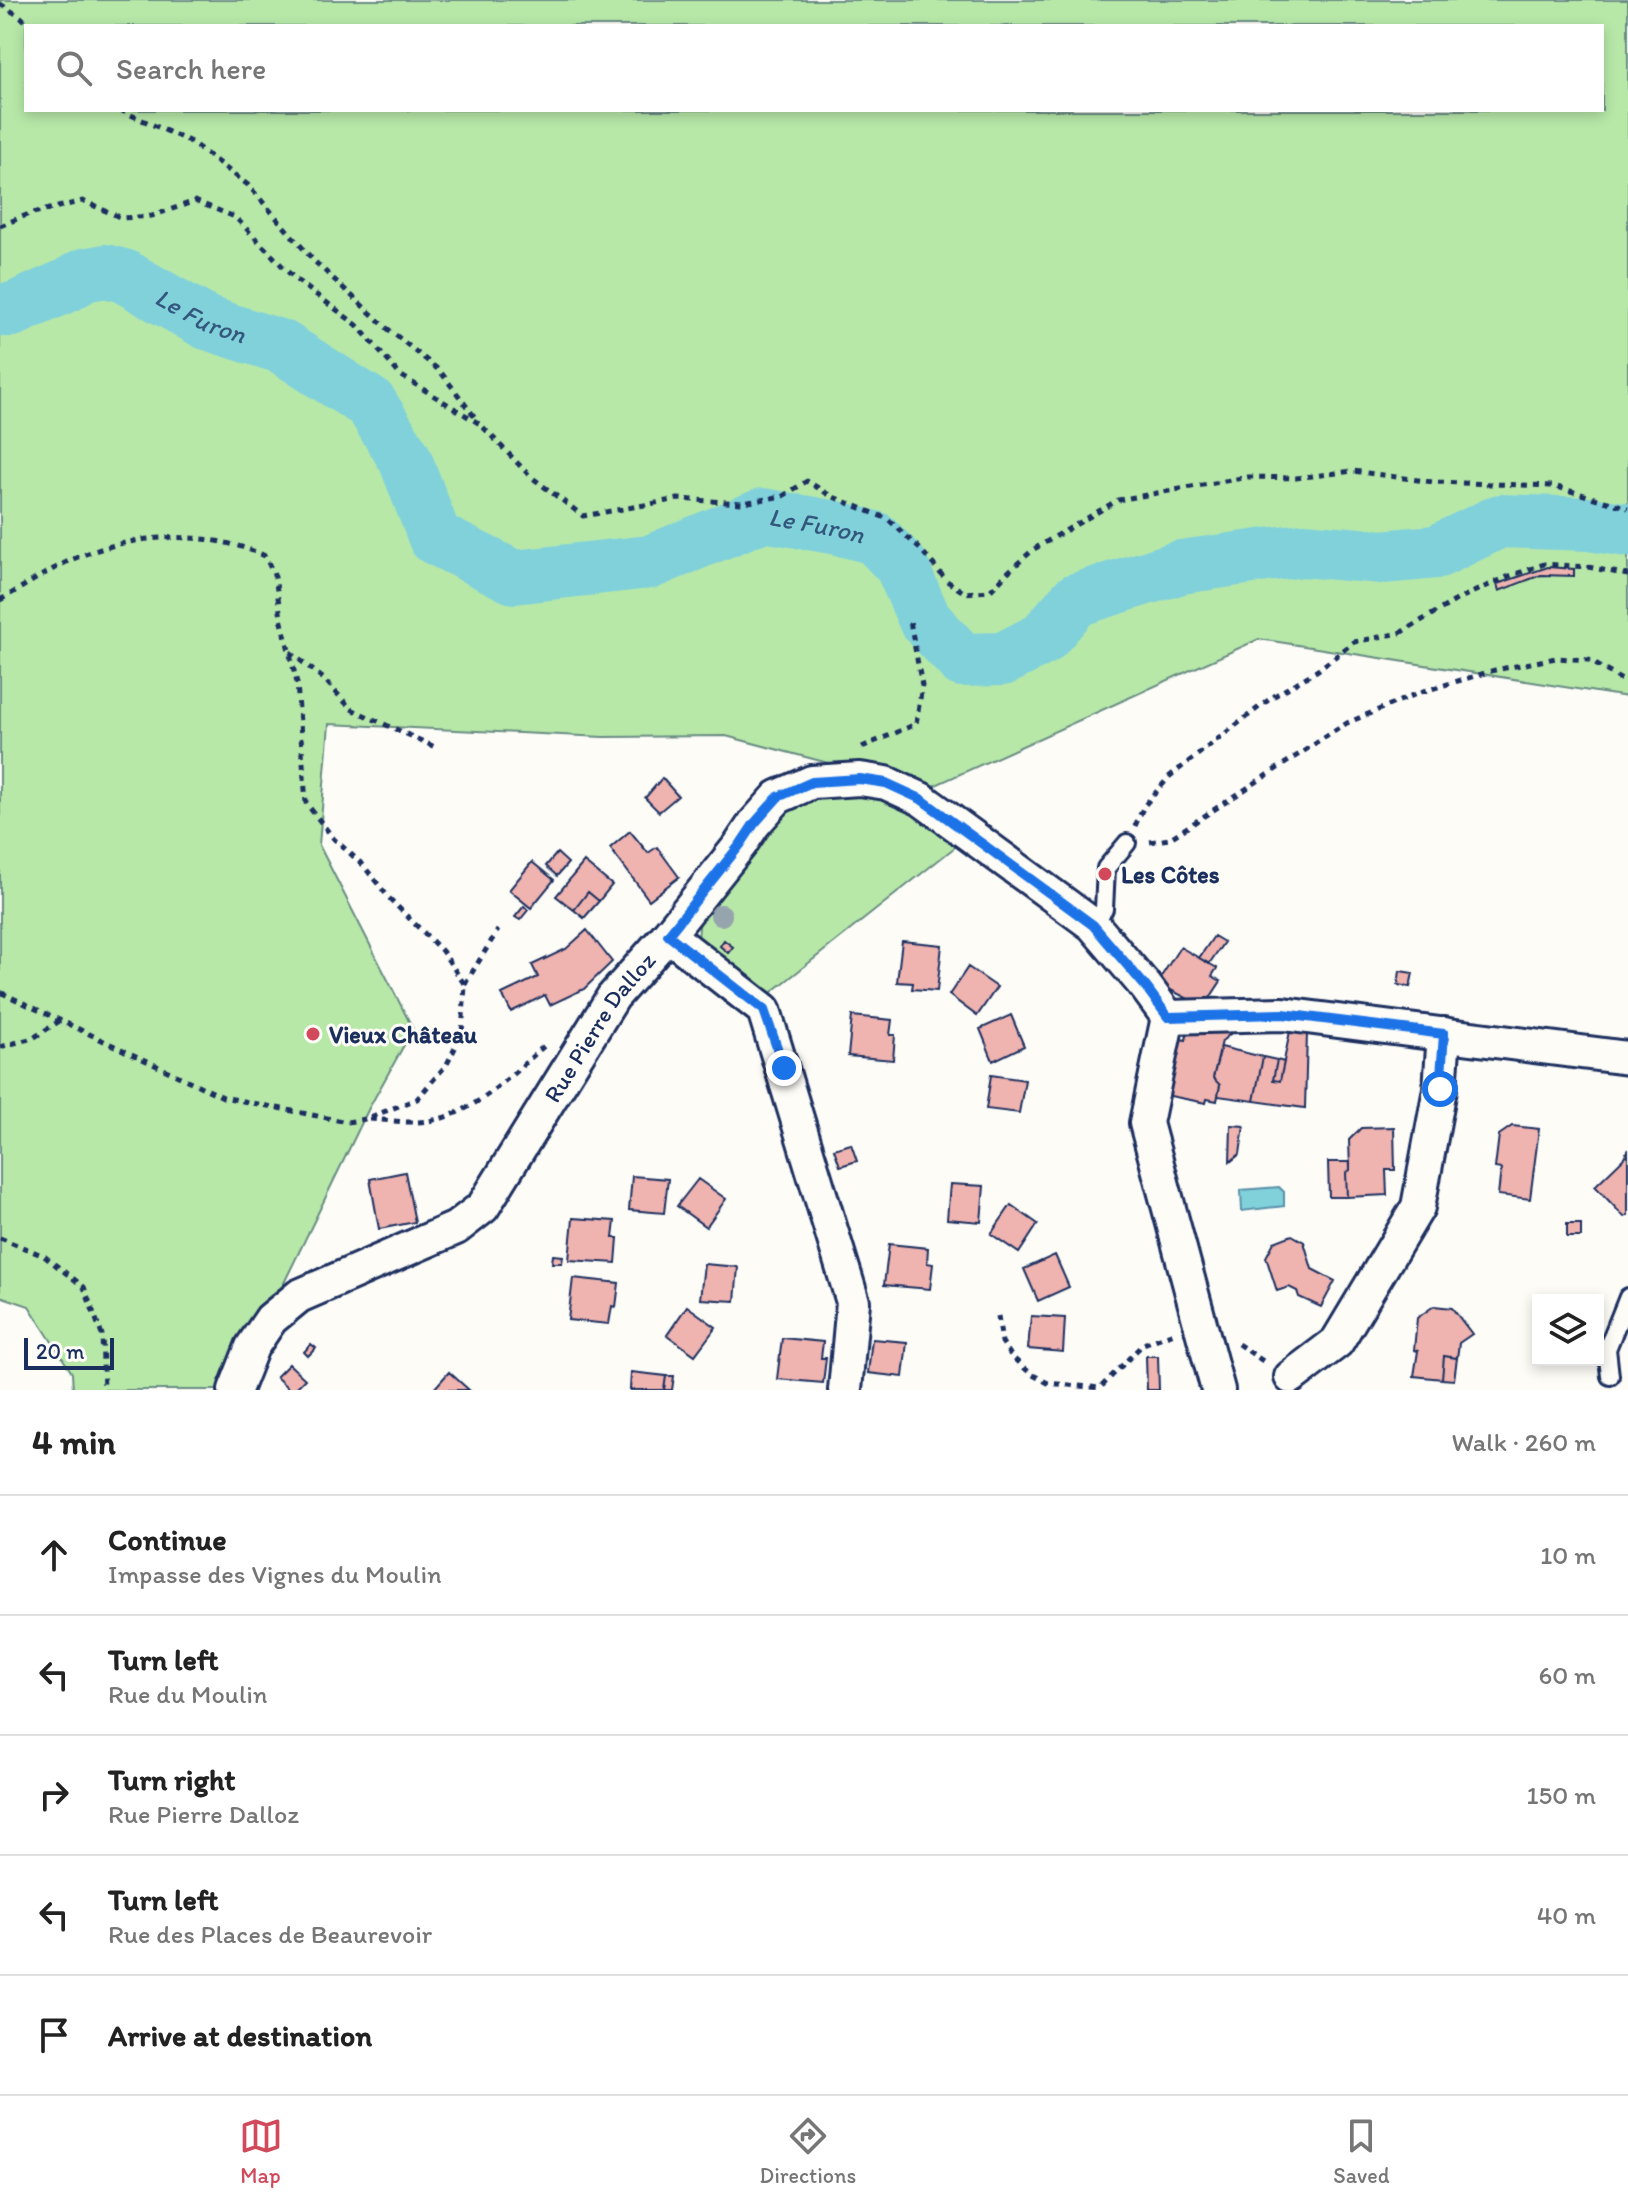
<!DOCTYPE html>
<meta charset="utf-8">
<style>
body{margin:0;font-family:Itim,sans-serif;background:#f6f6f6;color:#222}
.controls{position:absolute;right:24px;bottom:24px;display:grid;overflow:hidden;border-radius:0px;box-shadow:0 4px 12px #0003}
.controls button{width:72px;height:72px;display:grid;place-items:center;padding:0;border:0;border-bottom:2px solid #e0e0e0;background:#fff;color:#222;font:40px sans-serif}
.scale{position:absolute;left:24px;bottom:20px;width:90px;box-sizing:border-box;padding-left:8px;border:4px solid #1b2f5e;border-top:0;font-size:22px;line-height:28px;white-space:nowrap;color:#1b2f5e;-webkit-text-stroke:6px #fdfcf7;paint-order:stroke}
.stop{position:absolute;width:24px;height:24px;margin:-18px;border:6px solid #1a73e8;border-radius:50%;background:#fff}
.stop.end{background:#1a73e8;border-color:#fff;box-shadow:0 2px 8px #0008}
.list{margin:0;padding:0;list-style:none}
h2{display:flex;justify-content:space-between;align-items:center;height:104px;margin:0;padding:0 32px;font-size:34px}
h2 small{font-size:26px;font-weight:400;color:#767676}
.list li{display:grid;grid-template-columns:52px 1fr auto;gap:24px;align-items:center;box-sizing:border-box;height:120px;padding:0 32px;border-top:2px solid #e0e0e0}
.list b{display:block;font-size:30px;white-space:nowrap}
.list p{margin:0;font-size:26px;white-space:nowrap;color:#767676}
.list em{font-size:26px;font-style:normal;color:#767676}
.icon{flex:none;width:44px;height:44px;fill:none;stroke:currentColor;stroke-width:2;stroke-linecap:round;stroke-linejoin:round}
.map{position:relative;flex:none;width:1628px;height:1390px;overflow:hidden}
.search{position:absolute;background:#fff;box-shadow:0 4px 12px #0003;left:24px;right:24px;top:24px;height:88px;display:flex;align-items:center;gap:20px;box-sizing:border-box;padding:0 28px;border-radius:0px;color:#767676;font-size:30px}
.sheet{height:704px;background:#fff}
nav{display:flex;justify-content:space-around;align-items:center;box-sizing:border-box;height:112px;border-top:2px solid #e0e0e0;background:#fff;font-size:22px;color:#767676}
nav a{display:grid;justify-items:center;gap:4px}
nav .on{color:#d1495b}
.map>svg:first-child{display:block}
.green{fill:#b7e8a8;stroke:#698c83;stroke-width:2;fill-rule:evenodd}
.water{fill:#81d1db;stroke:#5890a9;stroke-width:2}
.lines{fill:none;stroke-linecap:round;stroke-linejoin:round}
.stream{stroke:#5890a9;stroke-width:9}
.river{stroke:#81d1db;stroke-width:54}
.building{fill:#efb3b0;stroke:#1b2f5e;stroke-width:2}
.service-casing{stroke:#1b2f5e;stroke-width:22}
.minor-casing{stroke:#1b2f5e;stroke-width:38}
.path{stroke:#1b2f5e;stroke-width:5;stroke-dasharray:6 6;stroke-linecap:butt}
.service{stroke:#fdfcf7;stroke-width:16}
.minor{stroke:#fdfcf7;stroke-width:32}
.tree{fill:#96a5ad}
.route{stroke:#1a73e8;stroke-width:10}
.poi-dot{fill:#d1495b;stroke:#fdfcf7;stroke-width:3}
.labels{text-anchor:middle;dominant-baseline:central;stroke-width:6;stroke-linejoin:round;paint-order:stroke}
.poi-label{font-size:24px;font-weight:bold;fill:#1b2f5e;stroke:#fdfcf7;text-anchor:start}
.street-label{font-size:24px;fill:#1b2f5e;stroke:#fdfcf7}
.water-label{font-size:26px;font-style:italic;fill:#34587d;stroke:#fdfcf7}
</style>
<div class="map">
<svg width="1628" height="1390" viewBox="0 0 1628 1390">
<rect width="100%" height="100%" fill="#fdfcf7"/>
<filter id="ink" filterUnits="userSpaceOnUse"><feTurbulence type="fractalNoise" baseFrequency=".0125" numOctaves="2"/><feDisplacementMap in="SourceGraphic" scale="16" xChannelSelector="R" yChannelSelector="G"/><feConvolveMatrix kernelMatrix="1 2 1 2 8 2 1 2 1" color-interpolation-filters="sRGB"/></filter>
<g filter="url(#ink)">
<path class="green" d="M0,0H1628V697L1259,639L927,789L726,736L603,737L329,724L319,845L413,1029L369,1108L232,1390H73L72,1373L29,1306L0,1296ZM26,26H1602V110H26Z
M874,789L964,840L767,996L698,938L700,918L761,834L803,794Z"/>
<path class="water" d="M1279,1187L1284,1192V1206L1242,1211L1241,1190Z"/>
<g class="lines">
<path class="stream" d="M1604,527L1606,513"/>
<path class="river" id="s1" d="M0,310H12L68,285L84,275L105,271L124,276L207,323L282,347L371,404L405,459L435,538L514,577L650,562L763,515L837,528L875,538L901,565L925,620L962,660L1003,659L1042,639L1076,600L1181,567L1303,550L1382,557L1436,552L1500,521L1589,524L1628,530"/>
</g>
<path class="building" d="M1548,567L1574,569V576L1541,575L1499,591L1497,584Z
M662,778L678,796L659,812L645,798Z
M630,831L648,853L657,847L679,877L649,900L610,848Z
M557,853L568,863L557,876L546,866Z
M532,862L554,880L531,908L509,890Z
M584,862L612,885L599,901L588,892L574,910L556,896Z
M588,892L599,901L584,918L574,910Z
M524,906L528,910L520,920L515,917Z
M587,930L612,962L584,989L550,1005L545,995L511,1012L502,994L538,977L532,965L566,949Z
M1214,936L1224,942L1209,964L1199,958Z
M724,940L733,947L728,953L720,946Z
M902,941L942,945L937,991L912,989L913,983L897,982Z
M1180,947L1217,968L1212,976L1221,981L1204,1007L1157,983Z
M968,967L997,987L977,1016L949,995Z
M1400,971L1413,973L1410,987L1398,985Z
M1011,1015L1024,1046L993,1061L980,1029Z
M852,1016L892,1020L890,1035H895L893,1060L848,1056Z
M1238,1027L1222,1041L1213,1078L1220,1085L1217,1101L1207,1099L1206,1103L1165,1095L1175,1038L1186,1040L1188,1031Z
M1290,1031L1307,1032L1305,1108L1254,1101L1263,1057L1277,1060L1273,1080L1280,1081Z
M1221,1047L1263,1057L1254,1101L1218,1096L1220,1085L1213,1078Z
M1277,1060L1284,1062L1280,1081L1273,1080Z
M991,1075L1025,1080L1019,1113L986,1109Z
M1231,1125L1244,1126L1240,1154L1230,1162Z
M1512,1126L1539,1129L1530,1199L1498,1195L1501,1169L1495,1168L1499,1135Z
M1394,1127L1395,1170H1386L1387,1195L1347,1197L1346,1173L1350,1170L1349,1140L1361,1128Z
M851,1144L857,1161L840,1166L834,1149Z
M1628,1149V1216L1624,1217L1595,1186L1623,1159Z
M1328,1162H1350V1170L1346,1173L1347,1197H1329Z
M405,1172L415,1222L379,1229L370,1179Z
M632,1176L668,1179L664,1213L629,1210Z
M698,1179L726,1199L706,1227L677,1206Z
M950,1184L984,1186L981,1222L947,1219Z
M1011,1205L1038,1224L1019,1253L991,1234Z
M573,1218L615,1221L613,1238H618L616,1263L569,1260Z
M1567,1224H1581V1237H1567Z
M1292,1235L1304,1242L1312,1269L1335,1281L1321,1307L1299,1297L1297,1291L1289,1287L1277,1291L1266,1257L1274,1242Z
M889,1244L928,1248L927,1263L933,1264L930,1289L884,1285Z
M553,1255L563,1256L562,1263H552Z
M1055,1255L1069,1287L1038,1301L1024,1269Z
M704,1264L738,1267L735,1301L700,1299Z
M573,1278L619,1283L616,1307L612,1306L609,1324L568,1320Z
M687,1306L716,1327L695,1355L667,1335Z
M1434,1306L1452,1308L1472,1334L1459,1343L1457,1358L1444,1356L1442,1379L1414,1376L1418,1351L1414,1350L1417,1318Z
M1031,1316L1065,1318L1063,1352L1028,1349Z
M782,1338L823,1342L821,1358H826L823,1383L777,1379Z
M872,1339L907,1342L903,1377L868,1373Z
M311,1344L316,1348L308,1356L304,1352Z
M1146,1356H1158L1159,1390H1147Z
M1444,1356L1457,1358L1454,1380L1442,1379Z
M289,1364L305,1379L294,1390H290L276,1377Z
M449,1372L469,1390H433Z
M631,1372L666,1376L664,1390H630Z
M666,1376H674L672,1390H664Z"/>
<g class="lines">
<defs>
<path id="service" d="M1093,925L1104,909L1106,868L1127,843
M1610,1376L1607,1349L1628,1297"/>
<g id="minor">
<path d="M668,935L764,1010L853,1302L845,1390"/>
<path d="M1168,1017L1283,1014L1628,1058"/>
<path d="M1168,1017L1146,1123L1218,1390"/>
<path d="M1291,1377L1337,1342L1418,1207L1440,1089L1444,1034"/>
<path id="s2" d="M235,1390L252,1347L271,1319L299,1296L456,1228L483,1207L613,997L668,935L740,845L754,824L778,797L812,782L860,779L886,783L921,799L1093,925L1146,987L1168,1017"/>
</g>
</defs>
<use href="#service" class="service-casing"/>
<use href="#minor" class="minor-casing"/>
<path class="path" d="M0,4L21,17L31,26
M120,110L191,142L248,185L314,261L388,329L440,371L477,420
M0,226L29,214L83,201L122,218L152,216L195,201L235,217L295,279L357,325L400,375L480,424L530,476L583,516L678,499L743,503L783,496L807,481L831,496L888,519L922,551L947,581L965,593L990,591L1008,572L1034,549L1118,500L1248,477L1296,478L1353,471L1433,482L1554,486L1628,508
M0,600C27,585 54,566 83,555C141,533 208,530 265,556L275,577L281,618L297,683L306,803L334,839L363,865L389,898L442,951L465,985L462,1034L447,1064L417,1099L365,1119L347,1122L223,1097L0,992
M290,652L325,680L351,709L435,747
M862,747L916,724L922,686L910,621
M1135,826L1144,806L1170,776L1271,698L1318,670L1354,642L1400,633L1460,598L1507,577L1544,564L1588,567L1628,575
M1150,842L1169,839L1347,723L1421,692L1495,670L1556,658L1589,660L1628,684
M465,984L498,930
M0,1047L33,1038L61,1020
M370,1119C389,1120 410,1124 428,1121C474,1115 511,1075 544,1046
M0,1238L44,1256L84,1287L102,1335L104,1390
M998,1316L1002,1342L1012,1357L1031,1374L1048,1383L1100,1388L1143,1344L1174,1333
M1238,1344L1266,1363"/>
<use href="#service" class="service"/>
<use href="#minor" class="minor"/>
</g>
<circle class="tree" cx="721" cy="915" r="11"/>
</g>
<g class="lines" filter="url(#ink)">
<path class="route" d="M784,1068L764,1010L668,935L740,845L754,824L778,797L812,782L860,779L886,783L921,799L1093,925L1146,987L1168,1017L1283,1014L1444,1034L1440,1089"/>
</g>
<g class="poi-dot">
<circle cx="1105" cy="874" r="8"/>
<circle cx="313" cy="1034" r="8"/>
</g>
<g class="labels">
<g class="poi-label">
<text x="1121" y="874">Les Côtes</text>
<text x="329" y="1034">Vieux Château</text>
</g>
<g class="street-label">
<text stroke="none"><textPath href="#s2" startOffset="536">Rue Pierre Dalloz</textPath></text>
</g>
<g class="water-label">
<text stroke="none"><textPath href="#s1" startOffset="220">Le Furon</textPath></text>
<text stroke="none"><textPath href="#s1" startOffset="964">Le Furon</textPath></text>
</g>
</g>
</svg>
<div class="controls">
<button><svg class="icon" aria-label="layers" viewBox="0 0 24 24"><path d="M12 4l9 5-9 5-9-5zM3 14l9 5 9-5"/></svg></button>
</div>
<div class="scale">20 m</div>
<div class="stop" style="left:1440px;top:1089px"></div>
<div class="stop end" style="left:784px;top:1068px"></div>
<div class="search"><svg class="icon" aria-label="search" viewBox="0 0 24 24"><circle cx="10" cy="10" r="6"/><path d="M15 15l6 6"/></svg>Search here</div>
</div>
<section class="sheet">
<h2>4 min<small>Walk · 260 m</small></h2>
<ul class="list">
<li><svg class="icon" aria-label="ahead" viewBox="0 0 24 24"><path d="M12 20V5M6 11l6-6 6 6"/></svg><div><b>Continue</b><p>Impasse des Vignes du Moulin</p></div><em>10 m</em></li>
<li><svg class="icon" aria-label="left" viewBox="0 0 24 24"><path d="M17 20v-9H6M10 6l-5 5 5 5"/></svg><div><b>Turn left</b><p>Rue du Moulin</p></div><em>60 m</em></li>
<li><svg class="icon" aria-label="right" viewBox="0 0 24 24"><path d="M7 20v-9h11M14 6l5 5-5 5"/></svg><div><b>Turn right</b><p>Rue Pierre Dalloz</p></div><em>150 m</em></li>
<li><svg class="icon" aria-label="left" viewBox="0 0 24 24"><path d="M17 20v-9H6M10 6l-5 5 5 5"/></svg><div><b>Turn left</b><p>Rue des Places de Beaurevoir</p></div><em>40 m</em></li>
<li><svg class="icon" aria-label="arrive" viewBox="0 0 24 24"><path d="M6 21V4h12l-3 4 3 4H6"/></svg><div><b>Arrive at destination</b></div></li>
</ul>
</section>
<nav>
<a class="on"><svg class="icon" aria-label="map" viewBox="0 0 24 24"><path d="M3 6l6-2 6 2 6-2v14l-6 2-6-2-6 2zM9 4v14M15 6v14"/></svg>Map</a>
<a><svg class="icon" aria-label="directions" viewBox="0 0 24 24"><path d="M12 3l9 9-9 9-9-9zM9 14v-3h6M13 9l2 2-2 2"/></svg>Directions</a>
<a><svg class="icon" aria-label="saved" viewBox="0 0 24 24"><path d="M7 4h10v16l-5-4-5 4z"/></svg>Saved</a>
</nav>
